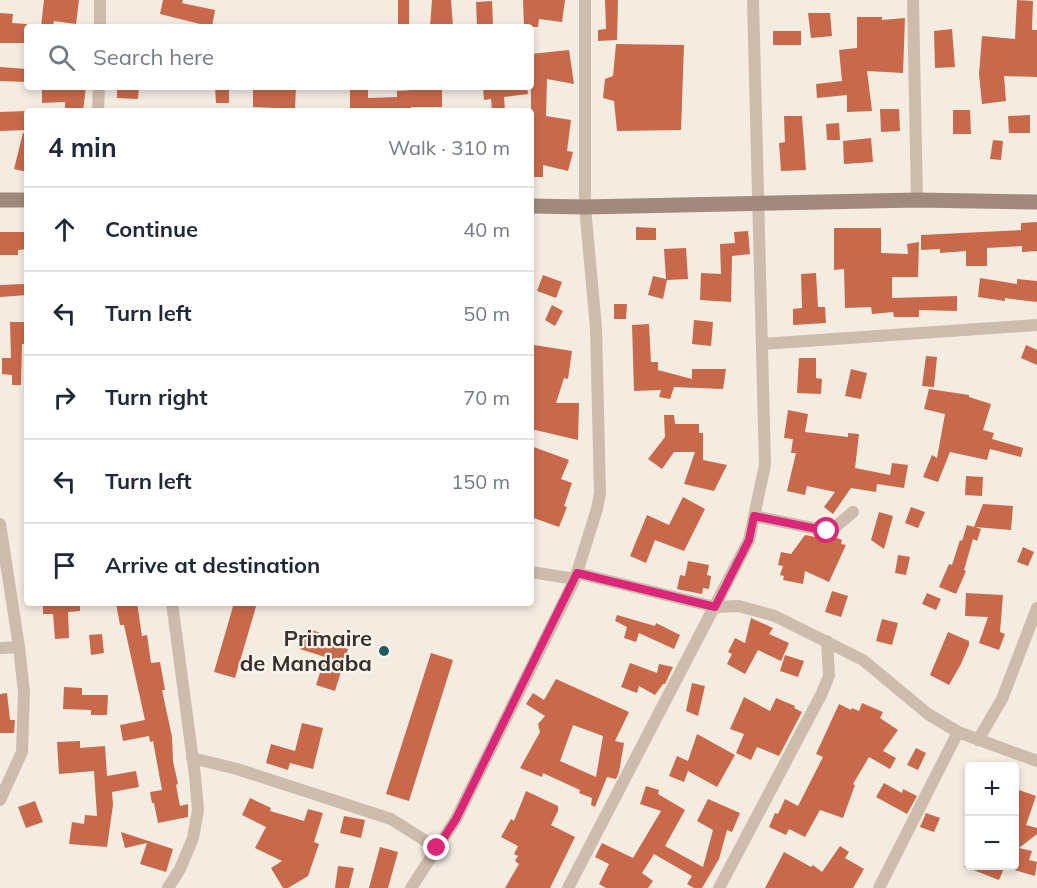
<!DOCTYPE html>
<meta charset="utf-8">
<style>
body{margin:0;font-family:Mulish,sans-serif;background:#f2f2f3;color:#1f2937}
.controls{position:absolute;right:18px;bottom:18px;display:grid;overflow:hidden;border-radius:6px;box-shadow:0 3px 9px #0003}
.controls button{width:54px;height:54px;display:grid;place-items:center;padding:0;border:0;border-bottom:2px solid #e0e1e3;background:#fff;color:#1f2937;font:30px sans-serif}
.stop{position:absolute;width:18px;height:18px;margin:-14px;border:4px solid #db2777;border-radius:50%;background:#fff}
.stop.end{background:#db2777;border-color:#fff;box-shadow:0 2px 6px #0008}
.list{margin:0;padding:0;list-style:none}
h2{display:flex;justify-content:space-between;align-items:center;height:78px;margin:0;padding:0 24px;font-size:26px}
h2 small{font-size:20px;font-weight:400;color:#747a83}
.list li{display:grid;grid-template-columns:39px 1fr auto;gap:18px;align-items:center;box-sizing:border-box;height:84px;padding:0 24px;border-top:2px solid #e0e1e3}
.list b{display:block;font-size:22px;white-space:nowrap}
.list em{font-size:20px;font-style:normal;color:#747a83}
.icon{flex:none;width:33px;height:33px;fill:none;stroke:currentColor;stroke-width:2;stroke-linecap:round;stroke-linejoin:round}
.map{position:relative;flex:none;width:1037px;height:888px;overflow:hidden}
.search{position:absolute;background:#fff;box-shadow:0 3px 9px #0003;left:24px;top:24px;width:510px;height:66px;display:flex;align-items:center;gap:15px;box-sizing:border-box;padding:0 21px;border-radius:6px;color:#747a83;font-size:22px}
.panel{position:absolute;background:#fff;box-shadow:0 3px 9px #0003;left:24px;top:108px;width:510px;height:498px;border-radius:6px}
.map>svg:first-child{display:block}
.building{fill:#c8694b;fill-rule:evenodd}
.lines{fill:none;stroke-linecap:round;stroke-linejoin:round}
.street{stroke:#cdbbac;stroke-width:12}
.secondary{stroke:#a18a7d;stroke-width:15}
.route{stroke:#db2777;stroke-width:8}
.poi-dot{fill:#1f5a5e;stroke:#fbf5ee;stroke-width:2}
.labels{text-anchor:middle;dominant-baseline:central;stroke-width:4.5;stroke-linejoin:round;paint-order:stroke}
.poi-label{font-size:22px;font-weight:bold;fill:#3b302b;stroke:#fbf5ee;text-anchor:end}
</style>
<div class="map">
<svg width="1037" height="888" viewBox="0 0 1037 888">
<rect width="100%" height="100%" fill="#f4ebe1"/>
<path class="building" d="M44,0H79L76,24L54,21L53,27H41Z
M163,0H183L182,3L215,10L212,27L160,14Z
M398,0H409V27H398Z
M432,0H451L453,27H430Z
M523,0H565L562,22L539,19L538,27H524Z
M605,0H618L617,40L598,41V30L606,29Z
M1017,0L1033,1L1032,30H1037V77L1004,76L1006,101L982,104L979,74L982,36L1015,39Z
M492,1L493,26L477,27L476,2Z
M0,13L13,14L12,23L27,24V43H0Z
M808,13H830L832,36L811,38Z
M857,17H882V20L905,18L903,73L867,71L872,111L847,112V95L817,98L816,84L842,81L839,50L857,48Z
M952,29L955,67L935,68L934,31Z
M773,31H801V45H773Z
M616,44L684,45L681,130L617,131L614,101L603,98L605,79L613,76Z
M569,50L574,84L547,79L546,116L571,120L567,151L573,152L568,171L543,165V177H531V54Z
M0,67L27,69V82L0,81Z
M42,87H86L83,111H65V102L42,103Z
M117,87H139L138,99L117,98Z
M215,87H229V103H216Z
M253,87H296L295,109L253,107Z
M483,87H527L528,94L504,97L505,111H492L491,99L484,100Z
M413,88H442V107H411V111H398V108L350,111V89H368V98L397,97V91L413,90Z
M880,109H899L900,131L881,132Z
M953,110H970L971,134H953Z
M27,111V130L0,131V112Z
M1030,115V133H1009L1008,116Z
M784,116H802L806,170L781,171L779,143L785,142Z
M839,123L840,140H827L826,124Z
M23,133H27V172L14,169Z
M871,138L873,162L844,164L843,141Z
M993,140L1003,141L1001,160L990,159Z
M1037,222V251L1022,252V246L987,248V266H966V251L940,253V249L921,250V235L1021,230V223Z
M636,227L656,228V240H636Z
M834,228H881V253L908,254L907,244L919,242L918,277H892V298L957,296V311L919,310V317H894L893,312L872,314L871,307L845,308L844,269L834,270Z
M748,231L750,254L732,256L731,302L700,300L701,273L721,274L720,244L735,243L734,232Z
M0,232H27V249L18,250V255H0Z
M686,248L688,279L667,280L663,299L648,295L653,276L666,279L664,249Z
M816,273L818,307H825L826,323L793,325V309L802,308L801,274Z
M543,275L562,282L556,298L537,291Z
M980,278L1017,284V279L1037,281V302L1005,298V301L978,297Z
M24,284H27V295L0,297V285Z
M614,304H627L626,319H614Z
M552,305L563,311L555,326L545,320Z
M694,320L713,322L711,346L692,344Z
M10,322H24L25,344H22L21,385H12V375L2,374V358H11Z
M649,324L651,362H658V370L692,379V369H726L723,389L674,387L670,399L659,397L661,390L634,391L632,325Z
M534,345L572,351L568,379L564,378L556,403H579L578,440L531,429V357Z
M1026,345L1037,350V365L1021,358Z
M926,356L937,357L934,387L922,386Z
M799,358H816V378L822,379L821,394L797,393Z
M851,369L867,373L861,399L845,396Z
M929,389L969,395V397L991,404L983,430L994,433L992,439L1023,448L1021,457L990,449L987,460L950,452L938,482L923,477L932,455L937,458L945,414L924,409Z
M788,410L808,414L805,432L848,437V433L859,434L855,468L890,475L892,463L908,465L904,488L877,484L876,492L851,488L833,514L824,507L835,492L807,486L805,495L787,491L796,453H791L793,439L784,438Z
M664,415H674L675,424H699V433H703V460L727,465L714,491L684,484L695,452H674L662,469L648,459L665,437Z
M531,446L569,460L561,479L572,483L564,506L567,507L559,527L531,517Z
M966,476L983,477L982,496L965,495Z
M683,497L705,509L684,551L655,540L646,563L630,556L647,515L669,525Z
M983,504L1013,506L1011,530L975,527L981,529L977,541L973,539L964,570L966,571L956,594L939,587L949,564L952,565L960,540L962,541L967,525L974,527Z
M911,507L925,512L918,528L905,523Z
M879,512L893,516L884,549L871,540Z
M805,535L826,539L835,537L842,540L841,544L846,545L829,582L805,571L803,584L783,580L784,576L780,575L783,566L778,565L781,552L791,554Z
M1023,547L1034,552L1028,566L1017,562Z
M898,555L910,557L906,575L895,573Z
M688,561L709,565L707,575L711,576L709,589L703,588L702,594L677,589L680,575L685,576Z
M832,591L848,596L841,617L825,612Z
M927,593L941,599L936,610L922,604Z
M966,593L1003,595L1000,632L1005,634L999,650L979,643L988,617L965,616Z
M43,603H80V611L68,612L69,638L55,639L53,614H43Z
M116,603H137L142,636L147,635L151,663L160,662L165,690H162L172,737L173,761L178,784L176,785L180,806L188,804V817L158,823L154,803H152L150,792L162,790L153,741L150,742L149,736L123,741L120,725L145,720L124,625H120Z
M234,603H257L235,678L214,672Z
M617,615L655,626L656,623L680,635L674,649L639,633L636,642L624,638L627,627L615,621Z
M751,618L773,628L769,634L789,643L781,661L758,650L745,674L727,664L732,654L728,652L735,638L745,643Z
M882,619L898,623L892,645L876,641Z
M307,628L328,636L326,642L348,649L335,691L316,685L325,657L300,649Z
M948,632L969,641V645L961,664L949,685L930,675Z
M102,634L104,653L91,655L89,635Z
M431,653L453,660L409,801L386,794Z
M785,655L804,661L798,677L780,671Z
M630,663L657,673L659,664L673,667L665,684H663L655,695L639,686L637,693L621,687Z
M556,679L629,712L615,741L624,743L619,772L616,779L607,777L595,807L591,805L592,798L579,793L580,790L543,773L542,777L520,768L540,732L538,724L545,716L526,704L533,693L544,700ZM573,725L603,736L596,777L560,761Z
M692,683L705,686L698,716L686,711Z
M64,687L82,688V695H108L107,715H91V710L63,709Z
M7,693L10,720H15L14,733H0V694Z
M744,697L770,711L776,698L795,706L794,708L802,712L779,756L757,747L751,760L736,753L744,734L730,729Z
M862,703L883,712L880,718L898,730L883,751L896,758L890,769L869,757L853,784L855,785L843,818L820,810L805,837L789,829L786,835L769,827L775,813L778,814L785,799L798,806L823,757L816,754L839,704L851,710L852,708L859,711Z
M302,723L323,728L313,769L290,763L288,770L266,763L271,744L295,751Z
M697,734L735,755L717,787L688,771L684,782L669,776L677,756L688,761Z
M80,741V748L105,746L107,776L136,771L139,787L112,792L113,805L107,847L69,844L72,822L84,824L85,815L97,816L94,771L59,774L57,742Z
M916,748L926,753L918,770L907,765Z
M884,783L902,793L903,789L917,796L907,814L876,797Z
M646,786L659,790L658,794L685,810L665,846L703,867L713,830L697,821L708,799L740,813L732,832L727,830L719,859L702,888H694L687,884L692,876L654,854L642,873L653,881L648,888H606L599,884L609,864L595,857L602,843L633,858L661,811L640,804Z
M1019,790L1036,796L1026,825L1037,828V834L1019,848L1032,851L1029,860L1037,862L1035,876L1014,870V803Z
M526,791L558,806V811L551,825L575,837L550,888H505L519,864L515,861L518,856L514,854L518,846L501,837L511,819L514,821Z
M250,798L271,808L270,811L304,821L308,809L323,813L314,842L319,844L308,876L288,888H283L271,868L282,861L255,848L266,827L242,815Z
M35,801L43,822L26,828L18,807Z
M926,813L940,818L934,832L920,827Z
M344,816L365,820L361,838L340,833Z
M121,832L173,849L166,872L140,864L147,843L125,848Z
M840,846L849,852L845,858L864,869L853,888H765L784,852L811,867L813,865L822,872Z
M380,847L398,852L388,888H369Z
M338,866L354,868L349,888H335Z
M963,866H1005L999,880Z"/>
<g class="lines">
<path class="street" d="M913,0L917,200
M100,27V0
M98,111L99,87
M762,344L1037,325
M754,516L827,531L833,529L853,512
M0,524L19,647L24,692L22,752L0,800
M531,572L575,579
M577,573L715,607L739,606L775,616L863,660L928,714L958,732L1037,761
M0,648L19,647
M978,740L1002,699L1037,608
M192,758L237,769L391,819L437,848
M168,888L180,869L193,838L198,810L195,776L172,603
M411,888L456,819L575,579L597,509L600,493L596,328L585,207V0
M568,888L749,540L765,465L753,0
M719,888L821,695L829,676L827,641
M879,888L958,732"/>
<path class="secondary" d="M0,200H27
M531,206L585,207L917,200L1037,202"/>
</g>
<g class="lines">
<path class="route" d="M437,848L456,819L577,573L715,607L749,540L754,516L827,531"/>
</g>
<circle class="poi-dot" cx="384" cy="651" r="6"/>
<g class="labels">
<g class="poi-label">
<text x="372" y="638">Primaire<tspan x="372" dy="25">de Mandaba</tspan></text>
</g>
</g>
</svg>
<div class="controls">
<button>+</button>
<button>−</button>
</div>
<div class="stop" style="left:827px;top:531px"></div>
<div class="stop end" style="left:437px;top:848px"></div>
<div class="search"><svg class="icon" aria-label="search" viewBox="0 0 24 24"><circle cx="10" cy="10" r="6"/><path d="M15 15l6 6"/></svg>Search here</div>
<section class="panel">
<h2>4 min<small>Walk · 310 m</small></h2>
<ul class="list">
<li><svg class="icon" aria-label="ahead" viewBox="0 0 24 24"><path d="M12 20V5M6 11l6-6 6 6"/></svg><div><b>Continue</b></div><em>40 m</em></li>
<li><svg class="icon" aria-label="left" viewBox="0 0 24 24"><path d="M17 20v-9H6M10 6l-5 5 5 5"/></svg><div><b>Turn left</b></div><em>50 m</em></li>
<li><svg class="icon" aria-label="right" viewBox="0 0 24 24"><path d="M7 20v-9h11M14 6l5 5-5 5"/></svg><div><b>Turn right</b></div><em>70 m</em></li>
<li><svg class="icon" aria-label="left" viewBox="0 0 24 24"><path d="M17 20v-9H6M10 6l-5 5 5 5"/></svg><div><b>Turn left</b></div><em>150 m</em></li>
<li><svg class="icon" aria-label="arrive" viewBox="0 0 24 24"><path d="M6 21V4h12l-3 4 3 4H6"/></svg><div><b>Arrive at destination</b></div></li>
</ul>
</section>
</div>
